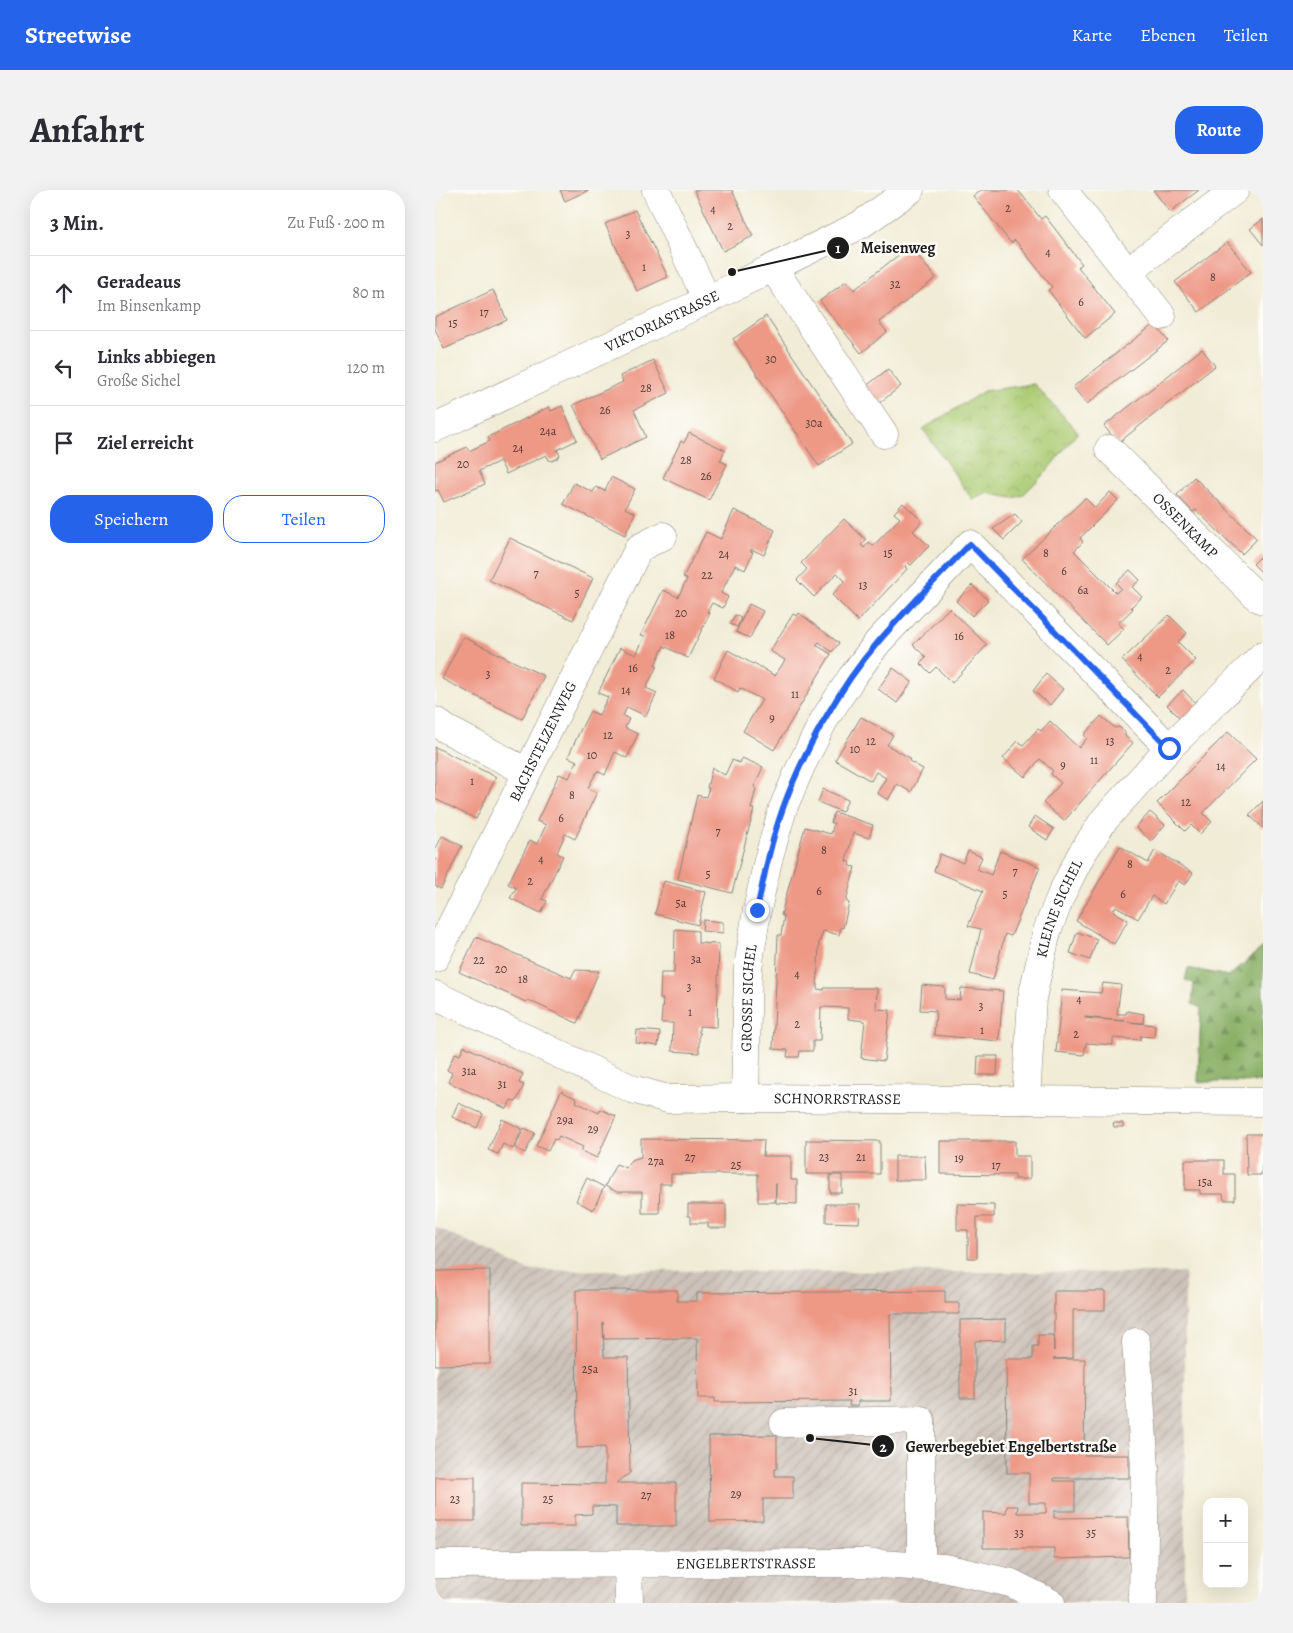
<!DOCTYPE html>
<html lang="de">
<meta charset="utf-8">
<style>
body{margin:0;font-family:Alegreya,serif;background:#f2f2f3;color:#2b2b33}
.controls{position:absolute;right:15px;bottom:15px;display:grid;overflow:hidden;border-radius:10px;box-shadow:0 5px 20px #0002}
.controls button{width:45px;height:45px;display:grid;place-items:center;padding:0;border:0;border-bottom:1px solid #e1e1e2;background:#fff;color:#2b2b33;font:25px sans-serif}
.stop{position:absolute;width:15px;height:15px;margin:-11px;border:4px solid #2563eb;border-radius:50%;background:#fff}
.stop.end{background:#2563eb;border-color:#fff;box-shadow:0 1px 5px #0008}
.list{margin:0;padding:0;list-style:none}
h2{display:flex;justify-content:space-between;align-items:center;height:65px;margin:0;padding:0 20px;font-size:21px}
h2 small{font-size:16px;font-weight:400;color:#7c7c81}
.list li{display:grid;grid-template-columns:32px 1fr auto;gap:15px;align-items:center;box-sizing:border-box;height:75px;padding:0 20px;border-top:1px solid #e1e1e2}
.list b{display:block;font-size:19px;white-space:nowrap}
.list p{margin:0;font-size:16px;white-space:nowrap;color:#7c7c81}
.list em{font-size:16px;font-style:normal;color:#7c7c81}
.actions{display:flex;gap:10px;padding:15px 20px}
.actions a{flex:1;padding:11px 0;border:1px solid #2563eb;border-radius:20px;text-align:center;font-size:18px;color:#2563eb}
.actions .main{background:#2563eb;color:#fff}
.icon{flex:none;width:28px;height:28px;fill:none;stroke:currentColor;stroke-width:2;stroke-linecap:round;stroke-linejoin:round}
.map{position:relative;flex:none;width:828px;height:1413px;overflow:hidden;border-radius:20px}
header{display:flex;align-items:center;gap:30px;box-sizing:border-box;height:70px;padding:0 25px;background:#2563eb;color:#fff}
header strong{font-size:24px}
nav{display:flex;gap:28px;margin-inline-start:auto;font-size:18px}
.intro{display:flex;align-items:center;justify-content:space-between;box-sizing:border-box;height:120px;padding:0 30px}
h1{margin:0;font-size:35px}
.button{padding:12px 22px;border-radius:20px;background:#2563eb;color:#fff;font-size:18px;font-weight:700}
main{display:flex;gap:30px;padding:0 30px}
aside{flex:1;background:#fff;border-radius:20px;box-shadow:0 5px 20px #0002}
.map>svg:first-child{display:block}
.industrial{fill:url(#industrial-furrows)}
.forest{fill:url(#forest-firs);stroke:#526641}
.park{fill:url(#park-crowns);stroke:#647448}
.building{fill:#ee9886;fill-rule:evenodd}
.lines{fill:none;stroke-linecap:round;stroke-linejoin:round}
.minor-casing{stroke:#868479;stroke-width:29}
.minor{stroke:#fff;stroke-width:28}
.route{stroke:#2563eb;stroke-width:6}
.labels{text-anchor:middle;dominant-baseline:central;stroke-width:5;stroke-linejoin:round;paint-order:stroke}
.number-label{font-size:12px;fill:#503b36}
.street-label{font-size:15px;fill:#1c1c1c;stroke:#fdfcf7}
.leader{fill:none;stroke:#1c1c1c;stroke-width:2}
.callout-dot{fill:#1c1c1c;stroke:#fdfcf7;stroke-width:2}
.mark-label{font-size:15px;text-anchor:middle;font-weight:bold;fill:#fff}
.callout-label{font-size:16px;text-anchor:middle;font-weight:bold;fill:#1c1c1c;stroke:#fdfcf7;stroke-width:5;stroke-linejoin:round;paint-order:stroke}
</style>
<header>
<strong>Streetwise</strong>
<nav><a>Karte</a><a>Ebenen</a><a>Teilen</a></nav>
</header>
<div class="intro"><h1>Anfahrt</h1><a class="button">Route</a></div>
<main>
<aside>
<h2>3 Min.<small>Zu Fuß · 200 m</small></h2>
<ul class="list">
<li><svg class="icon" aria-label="ahead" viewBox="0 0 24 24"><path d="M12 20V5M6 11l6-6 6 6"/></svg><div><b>Geradeaus</b><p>Im Binsenkamp</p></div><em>80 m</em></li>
<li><svg class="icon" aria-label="left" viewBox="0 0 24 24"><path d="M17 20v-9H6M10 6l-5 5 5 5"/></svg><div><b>Links abbiegen</b><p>Große Sichel</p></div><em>120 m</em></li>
<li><svg class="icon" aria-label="arrive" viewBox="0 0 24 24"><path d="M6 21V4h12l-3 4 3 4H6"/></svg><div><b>Ziel erreicht</b></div></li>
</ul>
<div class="actions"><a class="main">Speichern</a><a>Teilen</a></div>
</aside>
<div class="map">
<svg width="828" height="1413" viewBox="0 0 828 1413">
<defs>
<pattern id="industrial-furrows" width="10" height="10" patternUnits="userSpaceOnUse" patternTransform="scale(1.25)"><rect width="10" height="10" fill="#cdc2b9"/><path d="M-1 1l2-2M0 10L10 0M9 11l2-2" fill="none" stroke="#afa69e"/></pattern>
<pattern id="forest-firs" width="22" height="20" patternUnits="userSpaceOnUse" patternTransform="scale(1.25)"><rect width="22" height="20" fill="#89b066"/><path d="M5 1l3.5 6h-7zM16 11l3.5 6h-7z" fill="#6f8e53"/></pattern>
<pattern id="park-crowns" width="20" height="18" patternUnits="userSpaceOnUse" patternTransform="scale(1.25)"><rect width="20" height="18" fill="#accc74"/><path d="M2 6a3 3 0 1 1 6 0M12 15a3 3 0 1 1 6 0" fill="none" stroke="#93af64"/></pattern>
</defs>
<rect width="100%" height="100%" fill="#fdfcf7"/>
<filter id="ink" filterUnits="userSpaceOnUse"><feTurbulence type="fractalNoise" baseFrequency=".02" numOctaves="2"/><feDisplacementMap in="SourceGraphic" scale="10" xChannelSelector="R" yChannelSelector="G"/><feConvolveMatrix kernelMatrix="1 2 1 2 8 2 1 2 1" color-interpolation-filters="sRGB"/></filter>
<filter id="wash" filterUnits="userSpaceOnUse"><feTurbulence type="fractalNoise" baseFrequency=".0096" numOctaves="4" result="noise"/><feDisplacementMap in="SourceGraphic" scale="20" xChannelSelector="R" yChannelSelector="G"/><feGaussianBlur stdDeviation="1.12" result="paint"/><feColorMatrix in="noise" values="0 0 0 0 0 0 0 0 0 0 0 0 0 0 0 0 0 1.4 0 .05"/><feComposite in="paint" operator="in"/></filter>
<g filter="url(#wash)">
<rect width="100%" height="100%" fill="#f1ecd6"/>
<path class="industrial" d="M0,1037L93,1080L750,1083V1413H0Z"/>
<path class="forest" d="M828,757V892H763L766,818L757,814L759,793L750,790L753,778L794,786Z"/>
<path class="park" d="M599,194L643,242L610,283L588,305L578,308L551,303L537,309L488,239L549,201Z"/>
<g id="blocks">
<path class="building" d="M125,0H154L130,11Z
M259,0H297L318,46L288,61Z
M546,0H583L606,29L610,26L647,74L643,77L680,124L650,148L613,100L617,97L580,50L576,53L538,6Z
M718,0H764L735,22Z
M200,20L233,87L202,101L170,34Z
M828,29V55L815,39Z
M792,52L816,82L764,122L740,92Z
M475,56L501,88L444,132L452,142L426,163L385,111L411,91L419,100Z
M58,100L72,130L9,159L0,139V127Z
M331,126L417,254L384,276L298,149Z
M719,134L733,151L652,214L638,197Z
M767,159L780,176L683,253L669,236Z
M218,170L234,203L199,220L211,247L165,269L138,215L188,192L185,186Z
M453,179L466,196L438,218L425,201Z
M127,216L142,250L122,260L125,265L123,268L117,271L114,270L111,265L71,284L65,271L44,281L50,294L9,312L3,300L0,301V272L32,257L34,261L55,251L53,247L114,217L116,221Z
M254,243L290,260L285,271L292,274L274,310L228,288L246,251L249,253Z
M176,287L200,299L190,318L200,323L190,345L128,314L139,293L158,302L161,297L170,301Z
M759,287L822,349L807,364L761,320L758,322L742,305Z
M675,302L683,310L645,348L648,352L639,361L681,403L686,398L681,393L695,380L705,390L697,397L707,407L696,417L698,419L683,433L689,439L672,455L587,369L650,308L660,318Z
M468,313L487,331L478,341L494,356L476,375L473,373L470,376L472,379L423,431L397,405L410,391L402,383L379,407L362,390L372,379L366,373L409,329L431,350L426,355L429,358L434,352L438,356L465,328L459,323Z
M299,320L340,340L329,365L316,359L315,361L318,362L310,380L300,375L286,403L293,407L288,418L277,413L272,422L275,423L253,468L229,456L220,475L222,476L211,498L222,503L211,526L192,517L188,526L194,529L190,538L203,544L192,568L180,562L170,585L162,581L153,598L162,602L140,649L130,644L122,663L128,666L107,709L112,711L106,723L75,708L81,698L73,694L95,650L102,654L111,635L102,631L124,584L134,588L142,571L133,567L143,545L155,521L164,525L173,507L163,503L185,458L201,465L210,446L206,445L228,400L243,407L252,389L248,387L271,342L286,349Z
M580,324L587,332L569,350L558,339Z
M75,348L158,388L138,430L54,390Z
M828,364V384L818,374Z
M537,395L553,410L537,426L521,411Z
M314,414L328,421L315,448L301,442Z
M514,418L552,455L517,493L501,477L495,483L485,473L491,467L478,455Z
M364,423L404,453L397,462L384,452L381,455L396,464L339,560L308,541L327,510L305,498L303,502L279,488L293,460L318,474L319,473L340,486L350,470L335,461L358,424L362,426Z
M300,425L306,428L302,437L295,434Z
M734,425L752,443L743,452L761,470L723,507L687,470Z
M28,447L109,486L87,529L7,489Z
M458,478L477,492L462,513L443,499Z
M611,484L628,499L615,515L598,501Z
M748,500L763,516L748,531L732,515Z
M666,526L680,538L684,537L690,542V546L698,553L629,631L608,613L626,593L616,584L618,581L605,569L590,587L568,568L583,551L588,555L603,539L606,541L615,531L644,558L652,548L649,545Z
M426,527L458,545L452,555L475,568L474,571L488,579L476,602L462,594L453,610L442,603L451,588L441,582L436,591L400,570Z
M793,542L821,569L768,623L777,632L765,644L756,635L750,641L722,613Z
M0,557L61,587L41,629L0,609Z
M307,568L328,577L319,597L321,598L316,619H319L297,703L243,689L262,605L271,607L274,598H272L277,578L290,585L297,570L305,573Z
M388,599L413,610L407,622L383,612Z
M828,611V638L814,625Z
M399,622L438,635L434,648L418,643L411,671L415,672L414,676L420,677L411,711L414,713L408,738L406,737L404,745L388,741L385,751L384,750L382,799L389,800V798H442L441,819L455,820L449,871L426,868L430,831L413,829V818L386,817L385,851H378V861H365L364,867H352L353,860L338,859L343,745H346L349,726L346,725L370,637L396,644L399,633H396Z
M715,622L730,635L716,651L701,637Z
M600,626L619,639L612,650L593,637Z
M7,646L27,656L6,699L0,696V660Z
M685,656L713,673L720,660L758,683L750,695L743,691L729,714L717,706L703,729L681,716L678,721L693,730L679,754L641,731Z
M533,661L547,667L542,679L556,685L565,661L605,677L576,746L570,744L558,790L535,784L546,739L533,736L548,701L499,681L505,664L528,673Z
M229,691L271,702L263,735L220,724Z
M268,730L288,732V743L267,741Z
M240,739L263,741V753L284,754L282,837L264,836V843H266L264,845V863L237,861L238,833H226L228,809H225L226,783H239Z
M642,742L662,749L655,770L635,763Z
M41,747L136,788L140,780L164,781L142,833L93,810L91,812L24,782Z
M668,793L686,795L682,824H691L692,821L709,824L708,833L693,832L720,835L719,847L705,846V850L678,848V855L651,853L649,865L621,862L627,800L666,803ZM650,827L667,829L690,831L650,828Z
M487,795L510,797V809L525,810L526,798L568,801L564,851L499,845L501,821L485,820Z
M202,840L225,842L223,856L201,853Z
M29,856L88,884L84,893L89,895L81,912L76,910L72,919L13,892L17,883L12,880L20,863L25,865Z
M543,866H563L562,885H542Z
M126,901L142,909L141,912L164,923L165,919L181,926L162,968L146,961L148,957L124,946L122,950L119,949L113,961L101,956Z
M23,913L48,924L42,938L17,927Z
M67,929L87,939L78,959L68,954L63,964L53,960Z
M678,933H688V937H679Z
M89,938L100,943L90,963L80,958Z
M811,944H828V975H827L826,985H812Z
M206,949L329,950L328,966H356V990H362V1014L341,1013V993L340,1012H323V984H236V994H225L224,1023H207V1002H182L170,996L181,974L191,978L196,970L206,967Z
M371,950L445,951V984H371Z
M505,951H580V966H595V989H580V985L505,984Z
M460,966H490L491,990H460Z
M750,970H789V984H800V1010H789L788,1004H765V1000H750Z
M395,985H407V1003H395Z
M152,988L169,997L158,1020L141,1011Z
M253,1014H291V1038H273V1033H256V1026H253Z
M391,1014H425L424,1033L391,1032Z
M522,1014L559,1015V1027H542V1068H533V1040H522Z
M55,1080V1174L0,1175V1081Z
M141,1100H242V1111H262V1103L510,1101V1113H524V1124H455L456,1211H423V1216H414L415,1211L280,1212V1208H263L262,1148L169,1149L168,1132L169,1167H193L195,1283L181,1293H241V1336H181V1317L157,1316V1324L140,1325V1336H86V1293L170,1294V1257L142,1258Z
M619,1101H670V1120H638V1168L618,1169H650L649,1265H694V1288H619V1291H640V1321H619V1328L693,1327L694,1367L619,1369V1358H548V1322L571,1323L572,1316H583L582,1323H611V1313H594V1283H572L571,1169H598V1156H603V1145H618L619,1161Z
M571,1129V1150L540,1151V1208H525V1130Z
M342,1245V1279H340V1286H358V1309H328V1331L275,1332L274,1246Z
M0,1287H40V1331H0Z"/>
</g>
</g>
<g filter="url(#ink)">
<use href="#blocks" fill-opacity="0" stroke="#868479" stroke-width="1"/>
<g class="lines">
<defs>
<g id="minor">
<path d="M221,0L272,110"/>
<path d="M628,0L727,126"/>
<path d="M338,78L449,244"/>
<path d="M692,82L800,0"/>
<path id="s1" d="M0,238L272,110L425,35L475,0"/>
<path id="s2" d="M674,259L822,407L828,410"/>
<path d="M0,531L11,539L92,582"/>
<path id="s3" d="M0,768L204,358L228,346"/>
<path id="s4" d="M0,805L197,899L233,909L310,908L828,912"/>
<path id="s5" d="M310,908L313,778L322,720L333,670L348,618L366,576L389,530L417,487L443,452L535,354L734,558"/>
<path id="s6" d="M591,910L597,808L612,741L627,703L646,665L669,630L734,558L828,465"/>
<path d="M701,1152L710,1278L708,1413"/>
<path d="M349,1233L486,1230V1376"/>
<path id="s7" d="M0,1374L428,1373L509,1378L576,1393L616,1413"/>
<path d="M193,1374L194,1413"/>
</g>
</defs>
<use href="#minor" class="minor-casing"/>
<use href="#minor" class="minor"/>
</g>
</g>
<g class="lines" filter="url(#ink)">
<path class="route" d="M322,720C329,686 336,651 348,618C368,562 405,496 444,451C473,417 504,386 535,354L734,558"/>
</g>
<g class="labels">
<g class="number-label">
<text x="573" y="18">2</text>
<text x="278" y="19">4</text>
<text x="295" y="36">2</text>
<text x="193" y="44">3</text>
<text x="613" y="62">4</text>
<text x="209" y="77">1</text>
<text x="778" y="87">8</text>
<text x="460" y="94">32</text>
<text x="646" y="112">6</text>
<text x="49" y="122">17</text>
<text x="18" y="133">15</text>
<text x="336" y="169">30</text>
<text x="211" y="198">28</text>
<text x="170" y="220">26</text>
<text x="379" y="233">30a</text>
<text x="113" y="241">24a</text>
<text x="83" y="258">24</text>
<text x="251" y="270">28</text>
<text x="28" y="274">20</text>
<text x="271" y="286">26</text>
<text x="453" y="363">15</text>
<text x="611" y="363">8</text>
<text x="289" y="364">24</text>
<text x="629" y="381">6</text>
<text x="101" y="383">7</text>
<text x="272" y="385">22</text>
<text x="428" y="395">13</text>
<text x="648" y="400">6a</text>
<text x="142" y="403">5</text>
<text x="246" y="423">20</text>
<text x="235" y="445">18</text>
<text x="524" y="446">16</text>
<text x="705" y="466">4</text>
<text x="198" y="478">16</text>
<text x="733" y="480">2</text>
<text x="53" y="484">3</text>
<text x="191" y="500">14</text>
<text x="360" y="504">11</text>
<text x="337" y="528">9</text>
<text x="173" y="545">12</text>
<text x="436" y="551">12</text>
<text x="675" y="551">13</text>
<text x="420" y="559">10</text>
<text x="157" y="565">10</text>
<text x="659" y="570">11</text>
<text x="628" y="575">9</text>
<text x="786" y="576">14</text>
<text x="37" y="591">1</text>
<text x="137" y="605">8</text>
<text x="751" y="612">12</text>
<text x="126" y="628">6</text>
<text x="283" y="641">7</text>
<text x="389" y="660">8</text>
<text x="106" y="669">4</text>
<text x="695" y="674">8</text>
<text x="580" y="681">7</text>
<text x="273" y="684">5</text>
<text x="95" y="691">2</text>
<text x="384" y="701">6</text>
<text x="570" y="704">5</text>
<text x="688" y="704">6</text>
<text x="246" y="713">5a</text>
<text x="261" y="769">3a</text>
<text x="44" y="770">22</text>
<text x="66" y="779">20</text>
<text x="362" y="784">4</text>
<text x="88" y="789">18</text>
<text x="254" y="797">3</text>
<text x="644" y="809">4</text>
<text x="546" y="816">3</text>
<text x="255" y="822">1</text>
<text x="362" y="834">2</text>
<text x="547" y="840">1</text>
<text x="641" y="844">2</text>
<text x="34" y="881">31a</text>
<text x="67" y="894">31</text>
<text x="130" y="930">29a</text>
<text x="158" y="939">29</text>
<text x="255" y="967">27</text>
<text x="389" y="967">23</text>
<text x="426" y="967">21</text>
<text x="524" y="968">19</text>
<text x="221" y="971">27a</text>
<text x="301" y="975">25</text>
<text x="561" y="975">17</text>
<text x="770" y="992">15a</text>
<text x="155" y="1179">25a</text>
<text x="418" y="1201">31</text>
<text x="301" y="1304">29</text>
<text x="211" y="1305">27</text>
<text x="20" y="1309">23</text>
<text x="113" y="1309">25</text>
<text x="584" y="1343">33</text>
<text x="656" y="1343">35</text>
</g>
<g class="street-label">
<text stroke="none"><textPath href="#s1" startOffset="251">VIKTORIASTRASSE</textPath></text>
<text stroke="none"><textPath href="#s2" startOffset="108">OSSENKAMP</textPath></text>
<text stroke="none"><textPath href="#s3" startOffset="242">BACHSTELZENWEG</textPath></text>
<text stroke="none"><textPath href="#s6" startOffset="196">KLEINE SICHEL</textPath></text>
<text stroke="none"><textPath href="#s5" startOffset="100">GROSSE SICHEL</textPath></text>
<text stroke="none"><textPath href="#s4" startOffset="425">SCHNORRSTRASSE</textPath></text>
<text stroke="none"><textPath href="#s7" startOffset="311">ENGELBERTSTRASSE</textPath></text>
</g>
</g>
<path class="leader" d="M297 82L403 58M375 1248L448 1256"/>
<g class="callout-dot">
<circle cx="297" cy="82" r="5"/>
<circle cx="375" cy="1248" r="5"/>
<circle cx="403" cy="58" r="12"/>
<circle cx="448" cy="1256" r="12"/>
</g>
<g class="mark-label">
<text x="403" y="63">1</text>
<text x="448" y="1262">2</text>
</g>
<g class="callout-label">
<text x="463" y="63">Meisenweg</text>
<text x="576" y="1262">Gewerbegebiet Engelbertstraße</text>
</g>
</svg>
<div class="controls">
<button>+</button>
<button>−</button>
</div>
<div class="stop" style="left:734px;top:558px"></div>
<div class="stop end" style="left:322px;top:720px"></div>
</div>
</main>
